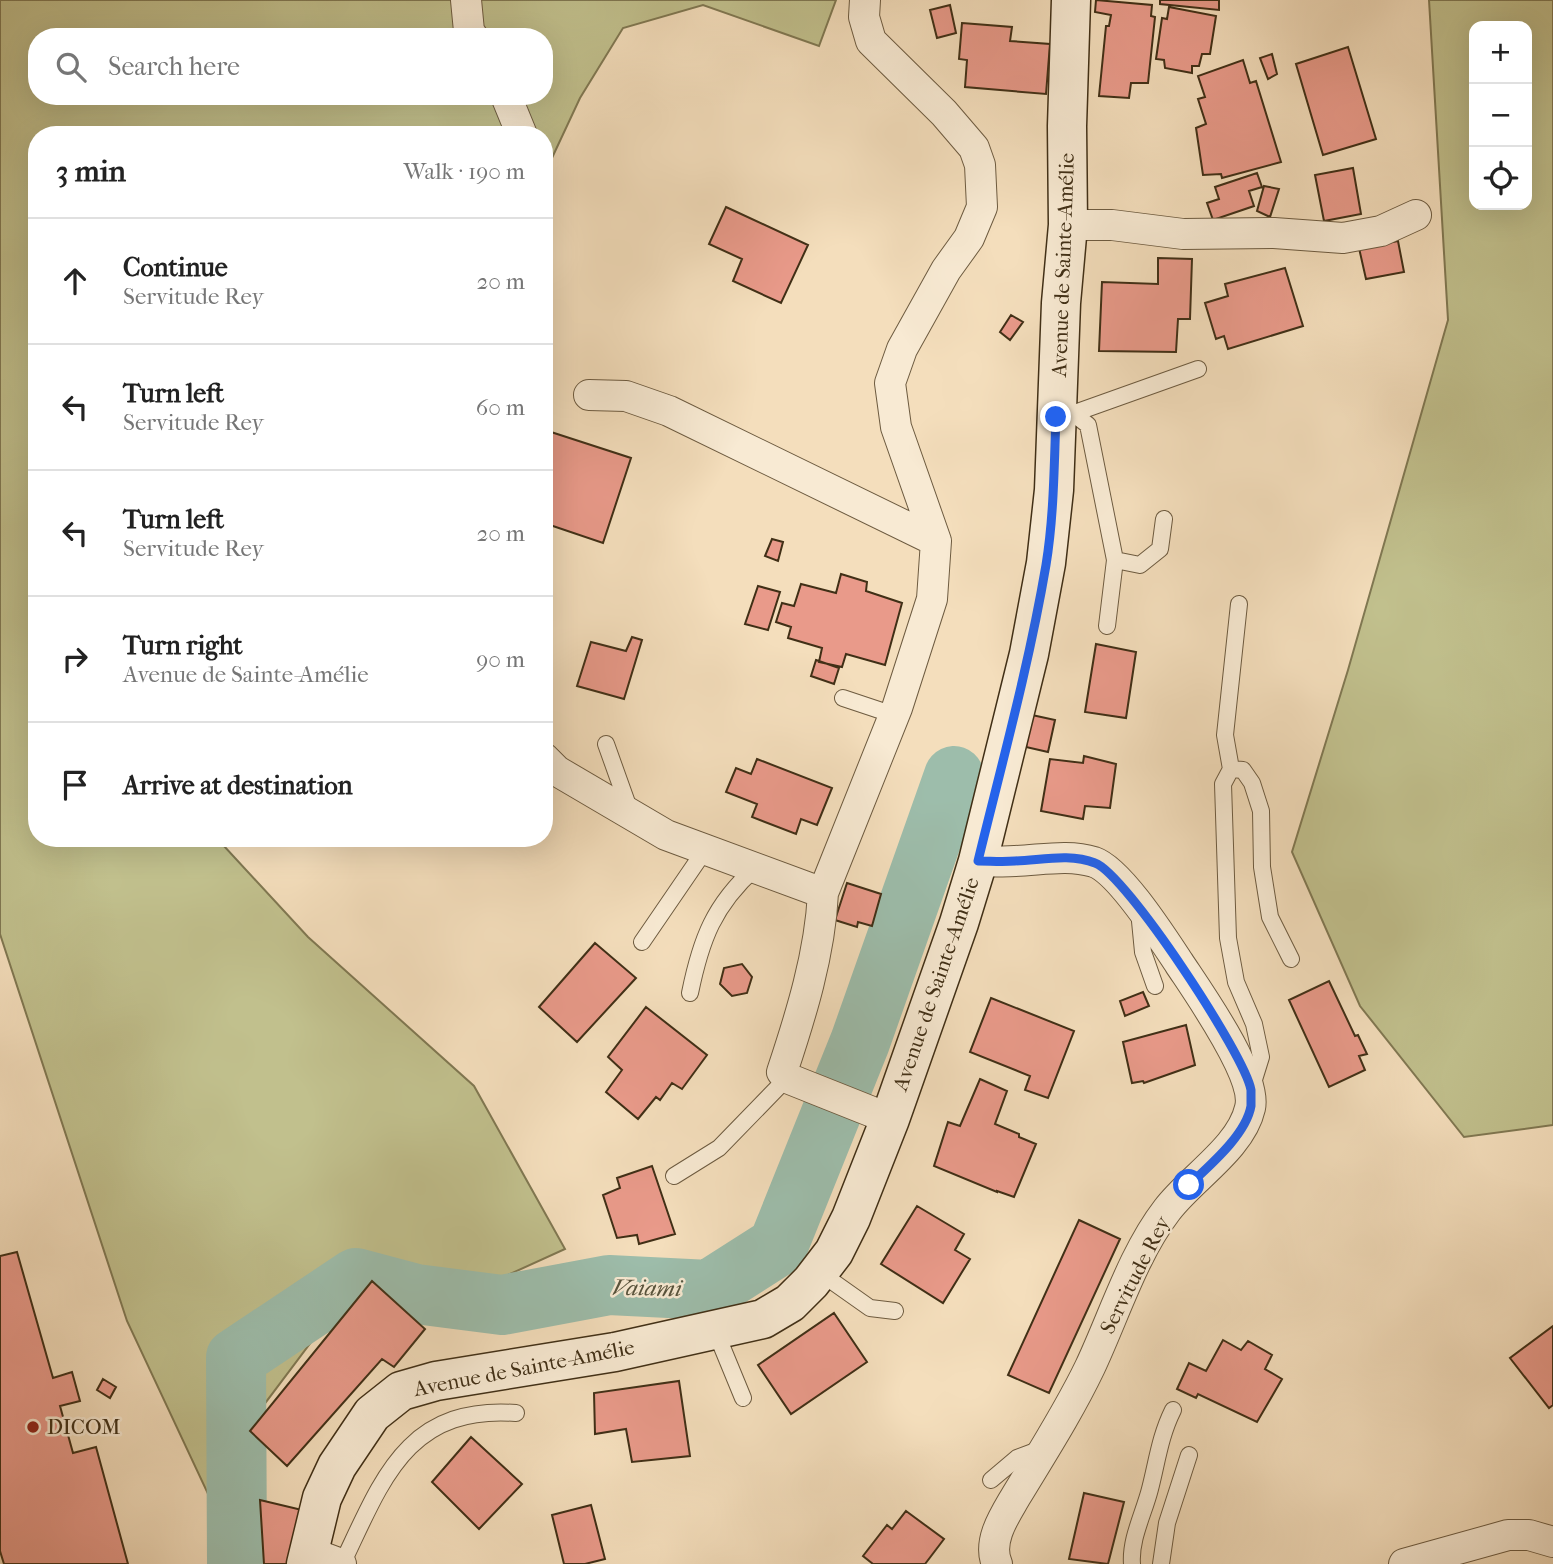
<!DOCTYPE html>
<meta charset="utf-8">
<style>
body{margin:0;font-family:"IM FELL French Canon",serif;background:#f6f6f6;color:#222}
.controls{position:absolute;right:21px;top:21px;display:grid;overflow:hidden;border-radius:14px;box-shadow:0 7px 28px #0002}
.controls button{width:63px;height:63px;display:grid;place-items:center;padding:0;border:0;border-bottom:2px solid #e0e0e0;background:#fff;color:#222;font:35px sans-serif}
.stop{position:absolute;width:21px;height:21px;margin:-16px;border:5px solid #2563eb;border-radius:50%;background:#fff}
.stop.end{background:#2563eb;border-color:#fff;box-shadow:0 2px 7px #0008}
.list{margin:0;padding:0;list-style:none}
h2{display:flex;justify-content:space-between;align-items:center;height:91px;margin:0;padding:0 28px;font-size:30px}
h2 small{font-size:23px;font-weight:400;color:#767676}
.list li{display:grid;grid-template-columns:46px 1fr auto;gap:21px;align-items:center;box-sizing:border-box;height:126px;padding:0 28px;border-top:2px solid #e0e0e0}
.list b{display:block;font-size:26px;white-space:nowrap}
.list p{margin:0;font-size:23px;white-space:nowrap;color:#767676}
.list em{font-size:23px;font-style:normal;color:#767676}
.icon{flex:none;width:38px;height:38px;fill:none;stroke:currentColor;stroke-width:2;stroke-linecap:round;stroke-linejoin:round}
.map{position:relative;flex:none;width:1553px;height:1564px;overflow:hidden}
.search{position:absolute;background:#fff;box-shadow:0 7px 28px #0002;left:28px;top:28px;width:525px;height:77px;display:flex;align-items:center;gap:18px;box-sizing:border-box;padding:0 24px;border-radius:28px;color:#767676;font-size:26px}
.panel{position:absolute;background:#fff;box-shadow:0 7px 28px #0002;left:28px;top:126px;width:525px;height:721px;border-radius:28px}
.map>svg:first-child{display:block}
.green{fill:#c1c08d;stroke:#807852;stroke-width:2;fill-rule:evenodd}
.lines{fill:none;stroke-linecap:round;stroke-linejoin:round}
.river{stroke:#9dbdab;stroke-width:60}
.building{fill:#e99a8a;stroke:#402f16;stroke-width:2}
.lane-casing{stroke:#6d5b40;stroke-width:18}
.street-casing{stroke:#6d5b40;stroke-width:32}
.secondary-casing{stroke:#402f16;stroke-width:41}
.lane{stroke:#f8ead3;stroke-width:16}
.street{stroke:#f8ead3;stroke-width:30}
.secondary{stroke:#f8ead3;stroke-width:38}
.route{stroke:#2563eb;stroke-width:9}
.poi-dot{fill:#8f2418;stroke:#f8ead3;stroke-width:2.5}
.labels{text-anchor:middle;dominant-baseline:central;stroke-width:5;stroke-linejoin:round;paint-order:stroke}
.street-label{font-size:21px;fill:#402f16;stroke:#f8ead3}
.poi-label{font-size:21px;fill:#402f16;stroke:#f8ead3;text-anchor:start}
.water-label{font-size:23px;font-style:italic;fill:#57523b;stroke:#f8ead3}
</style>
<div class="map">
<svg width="1553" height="1564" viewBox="0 0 1553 1564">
<rect width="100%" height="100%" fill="#f4debc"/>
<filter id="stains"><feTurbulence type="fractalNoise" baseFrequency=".00286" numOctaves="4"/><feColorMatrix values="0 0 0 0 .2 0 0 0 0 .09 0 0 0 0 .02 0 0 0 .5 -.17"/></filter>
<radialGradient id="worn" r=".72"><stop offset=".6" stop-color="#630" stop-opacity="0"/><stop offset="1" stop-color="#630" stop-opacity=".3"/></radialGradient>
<path class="green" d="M0,0H836L819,46L703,5L623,28L580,98L544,175V135H37V838H221L223,845L308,937L474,1086L565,1249L422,1314L318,1333L251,1422L224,1528L127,1321L0,934ZM37,37H544V96H37Z
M1429,0H1553V1125L1464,1137L1360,1006L1292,852L1348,670L1448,320ZM1474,26H1527V205H1474Z"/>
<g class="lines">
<path class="river" d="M237,1564L236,1358L356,1278L416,1294L502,1305L609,1285L709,1290L778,1246L860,1042L954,776"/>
</g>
<path class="building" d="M1096,0L1152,5L1151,16L1155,17L1148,83H1131L1129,98L1099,96L1106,26H1109L1111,15L1095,12Z
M1160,0H1219V10L1160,4Z
M950,5L956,33L937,38L930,10Z
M1169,7L1216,16L1210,54H1202L1199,66H1192V73L1165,68L1164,60L1156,59L1162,18L1167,19Z
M962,23L1012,27L1010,41L1050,44L1046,94L965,87L967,60L959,59Z
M1348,47L1376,139L1323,155L1296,64Z
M1272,54L1277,74L1268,79L1260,58Z
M1243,60L1250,83L1256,81L1281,162L1222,178L1221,174L1203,175L1196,128L1206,124L1198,99L1205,97L1198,76Z
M1353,168L1361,214L1324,221L1315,175Z
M1257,173L1262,187L1249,191L1254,206L1213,220L1207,203L1219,199L1215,187Z
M1264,186L1279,189L1270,217L1257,211Z
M726,207L808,245L781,303L733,281L742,259L709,244Z
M1398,241L1404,272L1366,279L1359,248Z
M1158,258L1192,259L1190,319H1178L1176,352L1099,351L1102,282L1158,284Z
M1285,268L1303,326L1228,349L1224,336L1216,339L1205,303L1228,296L1225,284Z
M1011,315L1023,322L1010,340L1000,332Z
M551,432L631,458L603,543L544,523V452Z
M772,539L783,542L778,561L765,556Z
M841,574L867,582L866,591L902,603L885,665L846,654L842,667L819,662L822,648L788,638L791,627L776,622L782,603L794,606L801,584L836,593Z
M758,586L780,592L768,630L745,624Z
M632,637L642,640L624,699L577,686L591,642L626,651Z
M1096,644L1136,652L1126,718L1085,712Z
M816,660L839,668L834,684L811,676Z
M1032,715L1055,720L1048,752L1026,747Z
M1084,756L1116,764L1110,808L1085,806L1083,819L1041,811L1050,759L1083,763Z
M757,759L832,788L817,825L801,819L796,834L752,817L757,804L726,792L736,768L751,774Z
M847,883L881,894L872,926L858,922L857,927L835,920Z
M595,943L636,978L577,1042L539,1007Z
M742,964L752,977L747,993L732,996L720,984L724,968Z
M1329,981L1355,1036L1358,1035L1367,1054L1359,1056L1365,1070L1329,1087L1289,1000Z
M1143,992L1149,1006L1125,1016L1120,1001Z
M991,998L1074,1031L1048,1098L1025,1090L1030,1076L970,1052Z
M646,1007L707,1055L682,1089L672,1083L660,1100L656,1097L638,1119L606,1092L622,1070L608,1057Z
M1186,1025L1195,1065L1144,1083L1143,1081L1132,1083L1123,1042Z
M980,1079L1007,1091L995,1124L1019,1134V1137L1036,1144L1014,1197L997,1191V1192L934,1166L948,1122L960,1126Z
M652,1166L675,1234L639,1244L637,1235L617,1238L603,1195L620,1188L617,1178Z
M917,1206L964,1234L955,1250L970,1259L943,1303L881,1264Z
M1079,1220L1120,1239L1049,1393L1008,1375Z
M17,1252L53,1378L72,1372L80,1401L60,1406L73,1453L96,1447L128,1564H4L0,1551V1256Z
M372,1281L425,1329L394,1367L382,1359L287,1466L250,1431Z
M834,1313L867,1362L791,1414L758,1365Z
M1553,1326V1405L1549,1408L1510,1358Z
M1223,1340L1241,1350L1248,1341L1272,1355L1265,1369L1282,1379L1257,1422L1198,1394L1196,1398L1177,1389L1189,1363L1206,1371Z
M103,1379L116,1387L110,1398L97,1390Z
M679,1381L690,1456L632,1462L626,1429L595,1434L594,1393Z
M471,1437L522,1484L479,1529L432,1482Z
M1084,1493L1124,1502L1108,1564L1069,1559Z
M260,1500L302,1510L292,1564H264Z
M591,1505L605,1559L585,1564H564L552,1515Z
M906,1511L944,1539L925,1564H873L863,1556L887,1525L892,1529Z"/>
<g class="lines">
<defs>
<path id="lane" d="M1069,415L1198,369
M1075,415L1088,425L1115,560L1107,626
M1115,560L1140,565L1160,549L1164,519
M843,698L894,715
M606,744L631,814
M1231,769L1225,735L1239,604
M1139,911L1143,952L1155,986
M642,942L705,850
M690,993C701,939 714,905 755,868
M1252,1086L1261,1057L1254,1024L1236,982L1228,938L1223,784L1231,769L1243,770L1252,783L1261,811L1262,867L1270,917L1291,959
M674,1176L719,1148L787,1078
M819,1272L870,1308L895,1311
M715,1330L743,1398
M991,1480L1017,1458L1033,1452L1041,1456
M342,1564C382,1481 406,1405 516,1413
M1132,1564C1130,1539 1144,1513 1150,1489C1157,1462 1160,1436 1173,1410
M1161,1564L1167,1523L1189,1455"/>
<path id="street" d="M466,0L469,31L473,37
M865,0L864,17L871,41L944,113L974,148L980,165L982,207L969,238L946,270L902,349L890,383L896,427L936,541
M506,96L522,135
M1068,225H1112L1183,234L1274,233L1343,238L1381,231L1416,215
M589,395L626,396L669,411L936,541L932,599L897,708L823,893C820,954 801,1015 782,1072L787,1078L890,1119
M544,758L557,771L666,835L823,893
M978,861C990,861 1003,862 1015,861C1042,860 1068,854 1094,862C1120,871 1163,939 1179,963C1198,992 1258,1076 1250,1108C1241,1148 1191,1178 1167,1210C1133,1254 1114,1316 1090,1367C1069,1411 1042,1453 1016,1496C1005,1515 987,1541 997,1564
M309,1552L341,1564
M1404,1564L1508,1535H1529L1553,1542"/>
<path id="secondary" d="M306,1564L322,1498L337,1466L372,1414L401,1391L436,1381L615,1352L763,1319L790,1303L811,1282L834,1252L851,1218L890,1119L959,923L978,861L1029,654L1046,563L1054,490L1061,303L1068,225L1067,126L1071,0"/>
</defs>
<use href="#lane" class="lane-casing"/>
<use href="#street" class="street-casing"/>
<use href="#secondary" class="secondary-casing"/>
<use href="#lane" class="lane"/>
<use href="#street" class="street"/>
<use href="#secondary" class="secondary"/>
</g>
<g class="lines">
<path class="route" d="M1056,417C1054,466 1054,516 1046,565C1029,665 1002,763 978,861C990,861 1003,862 1015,861C1042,860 1070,853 1095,863C1126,874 1245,1055 1251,1090C1251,1094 1251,1102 1251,1106C1246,1135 1209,1166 1189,1185"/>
</g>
<circle class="poi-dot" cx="33" cy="1427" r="7"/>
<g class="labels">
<g class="street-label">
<text transform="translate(1063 265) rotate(-88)">Avenue de Sainte-Amélie</text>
<text transform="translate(936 984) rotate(-71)">Avenue de Sainte-Amélie</text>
<text transform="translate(1135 1275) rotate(-63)">Servitude Rey</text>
<text transform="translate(524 1368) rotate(-11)">Avenue de Sainte-Amélie</text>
</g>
<g class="poi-label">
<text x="47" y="1427">DICOM</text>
</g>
<g class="water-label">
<text transform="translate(647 1288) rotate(1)">Vaiami</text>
</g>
</g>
<rect width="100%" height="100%" filter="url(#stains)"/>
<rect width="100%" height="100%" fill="url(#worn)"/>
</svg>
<div class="controls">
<button>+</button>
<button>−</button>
<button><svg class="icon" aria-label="locate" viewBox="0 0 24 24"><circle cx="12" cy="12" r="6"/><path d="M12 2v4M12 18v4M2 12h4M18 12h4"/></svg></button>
</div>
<div class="stop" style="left:1189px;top:1185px"></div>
<div class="stop end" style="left:1056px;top:417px"></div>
<div class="search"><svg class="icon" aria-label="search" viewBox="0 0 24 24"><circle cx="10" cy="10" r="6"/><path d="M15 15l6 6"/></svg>Search here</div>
<section class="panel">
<h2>3 min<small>Walk · 190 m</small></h2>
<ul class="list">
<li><svg class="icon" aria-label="ahead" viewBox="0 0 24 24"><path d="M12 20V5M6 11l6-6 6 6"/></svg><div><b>Continue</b><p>Servitude Rey</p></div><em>20 m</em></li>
<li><svg class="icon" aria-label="left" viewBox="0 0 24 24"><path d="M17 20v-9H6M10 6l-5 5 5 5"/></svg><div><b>Turn left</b><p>Servitude Rey</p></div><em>60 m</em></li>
<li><svg class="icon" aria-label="left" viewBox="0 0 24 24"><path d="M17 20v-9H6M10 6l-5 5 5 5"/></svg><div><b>Turn left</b><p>Servitude Rey</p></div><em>20 m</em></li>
<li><svg class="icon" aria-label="right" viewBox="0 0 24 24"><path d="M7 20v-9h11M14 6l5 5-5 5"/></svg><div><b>Turn right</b><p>Avenue de Sainte-Amélie</p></div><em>90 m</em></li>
<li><svg class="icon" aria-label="arrive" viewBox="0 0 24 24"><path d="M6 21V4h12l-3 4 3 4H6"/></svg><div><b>Arrive at destination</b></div></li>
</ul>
</section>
</div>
